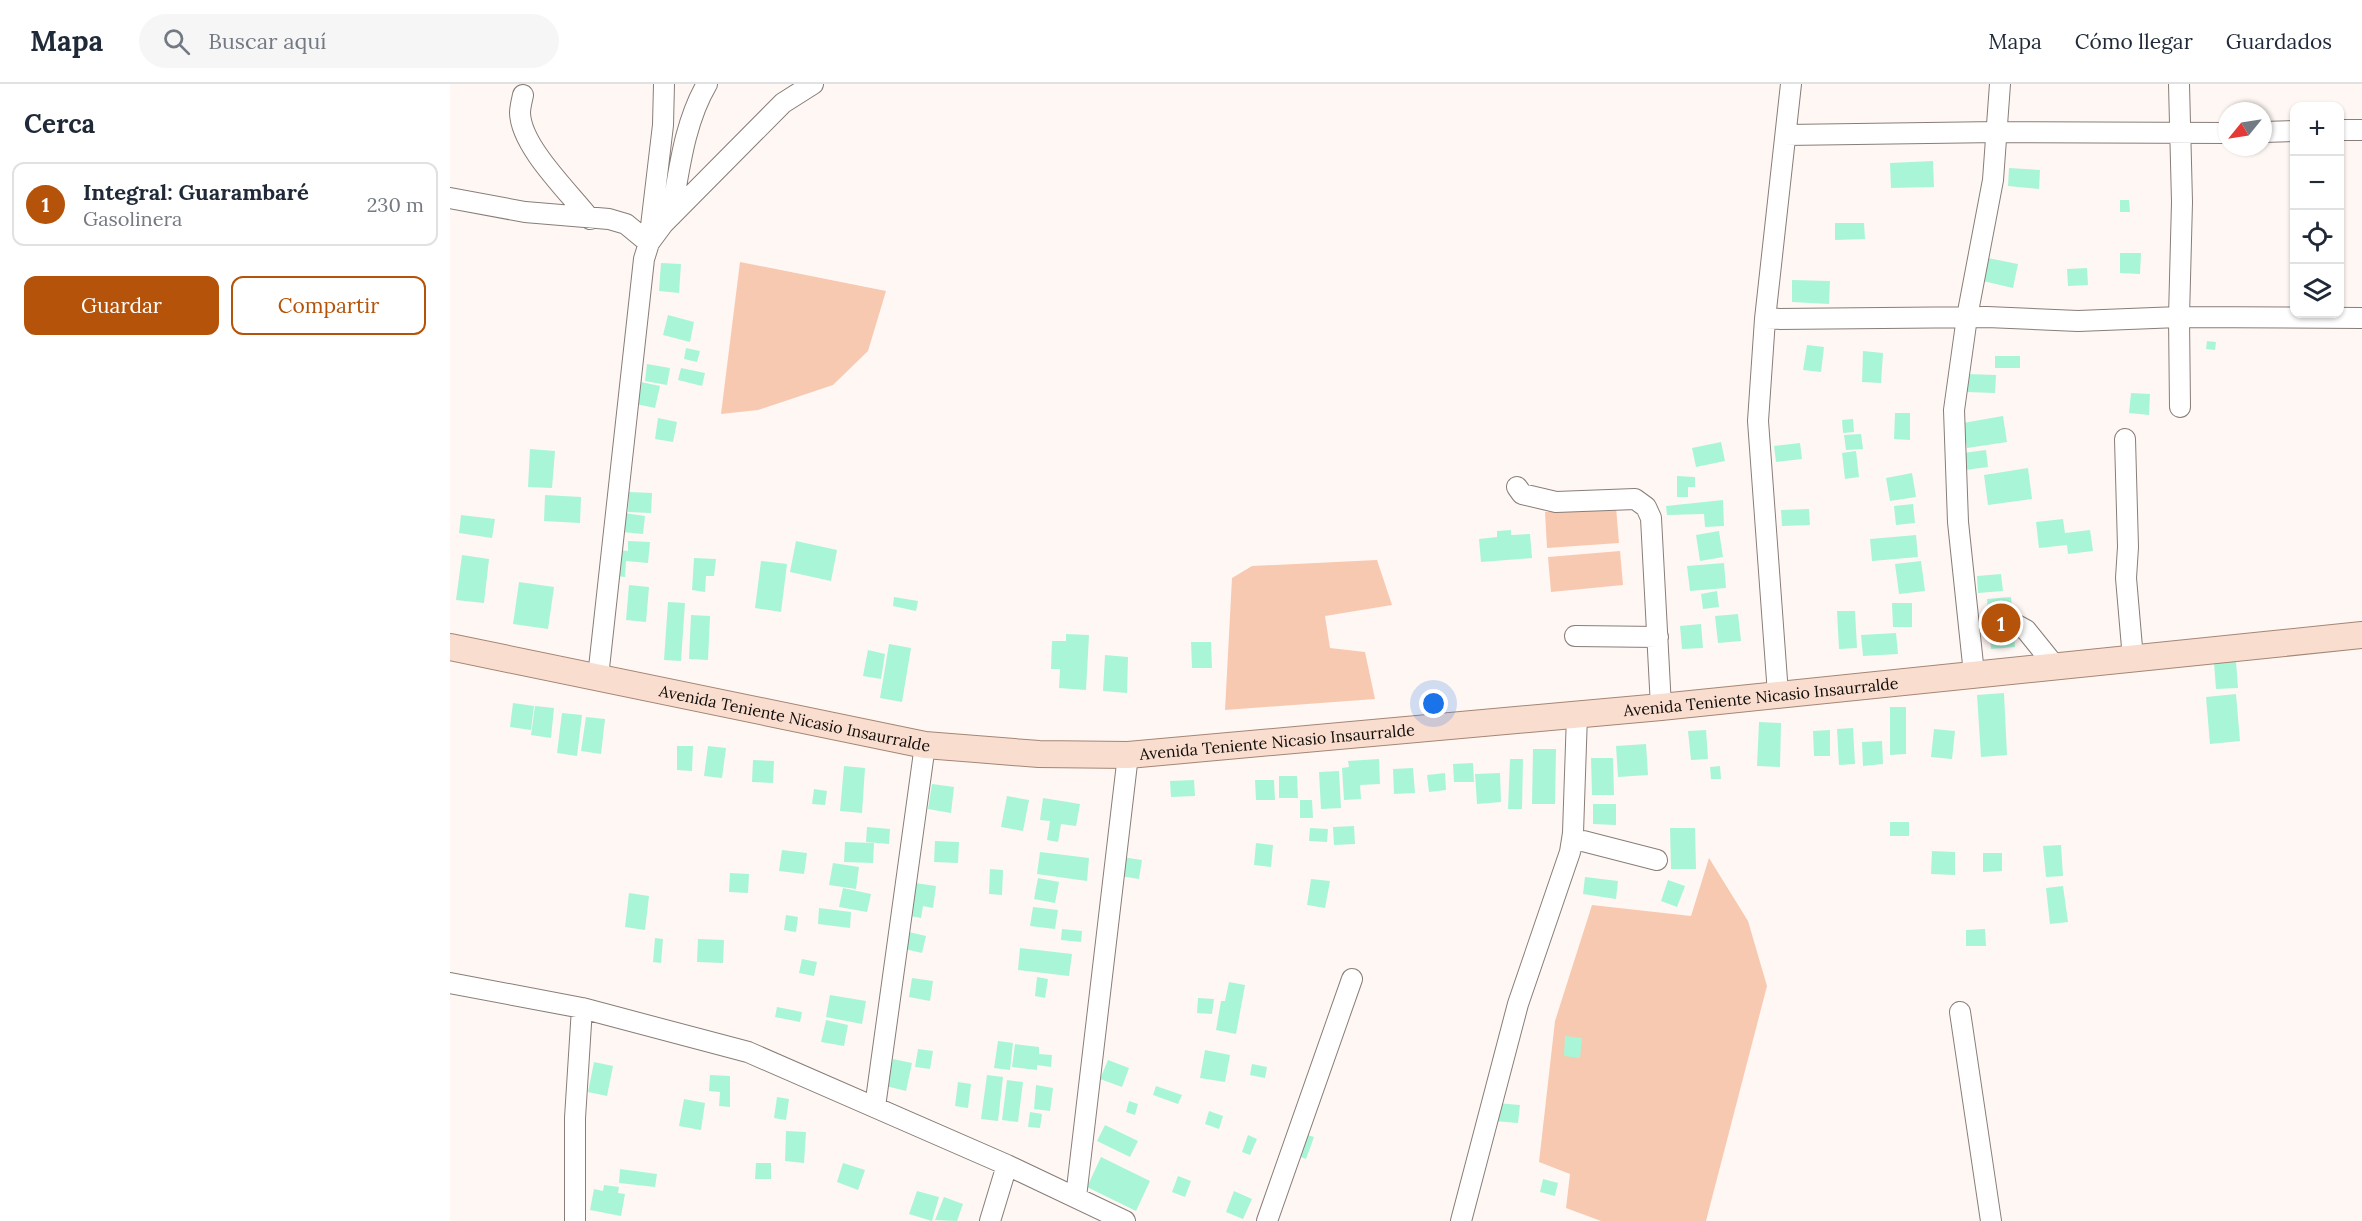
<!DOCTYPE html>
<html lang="es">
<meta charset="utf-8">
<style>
body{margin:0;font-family:Lora,serif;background:#f6f6f7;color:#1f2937}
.controls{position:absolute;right:18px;top:18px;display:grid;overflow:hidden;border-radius:12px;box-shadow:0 2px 4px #0004}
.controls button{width:54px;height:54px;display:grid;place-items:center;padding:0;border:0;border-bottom:2px solid #e0e1e3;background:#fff;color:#1f2937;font:30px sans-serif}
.compass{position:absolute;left:1768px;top:18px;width:54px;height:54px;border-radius:50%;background:#fff;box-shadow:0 2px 4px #0004;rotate:240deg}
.you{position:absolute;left:984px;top:620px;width:21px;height:21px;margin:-15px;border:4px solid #fff;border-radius:50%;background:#1a73e8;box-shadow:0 0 0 9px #1a73e833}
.badge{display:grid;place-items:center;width:39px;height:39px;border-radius:50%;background:#b45309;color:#fff;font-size:20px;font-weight:700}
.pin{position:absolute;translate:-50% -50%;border:3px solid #fff;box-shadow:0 2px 6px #0006}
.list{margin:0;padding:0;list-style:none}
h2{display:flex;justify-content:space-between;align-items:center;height:78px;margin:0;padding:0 24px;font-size:26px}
h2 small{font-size:20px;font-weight:400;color:#747a83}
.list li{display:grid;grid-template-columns:39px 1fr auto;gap:18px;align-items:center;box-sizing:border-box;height:84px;margin:0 12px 12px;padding:0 12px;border:2px solid #e0e1e3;border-radius:12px}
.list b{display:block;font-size:22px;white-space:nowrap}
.list p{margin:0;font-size:20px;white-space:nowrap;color:#747a83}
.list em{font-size:20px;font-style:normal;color:#747a83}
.actions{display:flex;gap:12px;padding:18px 24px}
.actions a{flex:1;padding:14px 0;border:2px solid #b45309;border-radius:12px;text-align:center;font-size:21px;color:#b45309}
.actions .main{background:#b45309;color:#fff}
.icon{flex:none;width:33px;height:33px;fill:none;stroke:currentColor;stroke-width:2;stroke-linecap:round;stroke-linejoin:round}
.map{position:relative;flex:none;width:1912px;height:1137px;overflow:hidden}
header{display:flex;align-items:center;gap:36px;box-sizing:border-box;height:84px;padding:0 30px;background:#fff;border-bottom:2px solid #e0e1e3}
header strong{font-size:28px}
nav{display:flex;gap:33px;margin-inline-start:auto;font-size:21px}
.search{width:420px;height:54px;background:#f6f6f7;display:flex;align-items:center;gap:15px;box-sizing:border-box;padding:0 21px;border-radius:33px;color:#747a83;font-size:22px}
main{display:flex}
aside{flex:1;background:#fff}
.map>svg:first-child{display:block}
.green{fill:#f8c9b1}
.building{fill:#a9f5d8}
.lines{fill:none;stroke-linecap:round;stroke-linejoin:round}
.minor-tunnel{stroke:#dbd4d0;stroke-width:20;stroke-dasharray:20 10;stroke-linecap:butt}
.minor-casing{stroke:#887d78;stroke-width:22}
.major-casing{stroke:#a58575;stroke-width:28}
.minor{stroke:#fff;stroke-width:20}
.major{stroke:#f9ddce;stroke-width:26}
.labels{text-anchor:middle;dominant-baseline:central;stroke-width:6;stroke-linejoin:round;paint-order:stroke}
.street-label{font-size:16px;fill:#100c0a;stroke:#fff}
</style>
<header>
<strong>Mapa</strong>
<div class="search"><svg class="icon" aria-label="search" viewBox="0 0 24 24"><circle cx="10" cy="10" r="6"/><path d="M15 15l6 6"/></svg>Buscar aquí</div>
<nav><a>Mapa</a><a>Cómo llegar</a><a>Guardados</a></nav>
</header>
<main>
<aside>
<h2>Cerca<small></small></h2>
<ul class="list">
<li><span class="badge">1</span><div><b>Integral: Guarambaré</b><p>Gasolinera</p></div><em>230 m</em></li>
</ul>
<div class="actions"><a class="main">Guardar</a><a>Compartir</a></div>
</aside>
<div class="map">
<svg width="1912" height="1137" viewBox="0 0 1912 1137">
<rect width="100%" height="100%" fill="#fff7f3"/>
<path class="green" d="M290,178L436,207L418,267L383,301L308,326L271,330Z
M1166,423L1169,459L1097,464L1095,428Z
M1170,467L1173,501L1101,508L1098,473Z
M927,476L942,521L875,532L880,564L915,568L925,615L775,626L782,494L802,482Z
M1259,774L1298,837L1317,902L1256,1137H1151L1116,1124L1120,1090L1089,1078L1105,937L1142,821L1241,832Z"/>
<path class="building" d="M1483,77L1484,103L1441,104L1440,79Z
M1559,84L1590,86L1589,105L1558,102Z
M1670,116H1679L1680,128H1670Z
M1385,139H1414L1415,155L1385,156Z
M1670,169H1691L1690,190L1670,189Z
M1538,174L1568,180L1563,204L1533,197Z
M211,179L231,180L229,209L209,207Z
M1637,184L1638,201L1618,202L1617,185Z
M1342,196L1380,197L1379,220L1342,218Z
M218,231L244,238L240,258L213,251Z
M1757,257L1766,258L1765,266L1756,265Z
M1357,261L1374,263L1371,288L1353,286Z
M236,264L250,267L247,278L234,275Z
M1413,267L1433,269L1431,299L1412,298Z
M1545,272H1570V284H1545Z
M197,280L220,284L217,301L195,297Z
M231,284L255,289L252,302L228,296Z
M1517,290L1546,291L1545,309L1516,308Z
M191,298L210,302L205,324L186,320Z
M1681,309L1700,310L1699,331L1679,329Z
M1445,329H1460V356L1444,355Z
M1553,332L1557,358L1517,364L1513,339Z
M208,334L227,338L223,358L205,355Z
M1403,335L1404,348L1393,349L1392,336Z
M1411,350L1413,365L1396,366L1394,351Z
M1271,358L1275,377L1246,383L1242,364Z
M1350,359L1352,375L1326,378L1324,362Z
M80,365L105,367L102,404L78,403Z
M1536,366L1538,383L1515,386L1513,369Z
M1406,367L1409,393L1395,395L1392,369Z
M1578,384L1582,415L1538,421L1534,391Z
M1462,389L1466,413L1440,417L1436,394Z
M1227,392L1245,393V403H1238V413H1227Z
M179,408L202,409L201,429L178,428Z
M95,411L131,413L130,439L94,437Z
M1273,416L1274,442L1255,443L1254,430L1217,431L1216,422Z
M1463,420L1465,439L1446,441L1444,422Z
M1359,425L1360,441L1332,442L1331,426Z
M174,429L195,432L193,450L172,448Z
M11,431L45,435L42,454L9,449Z
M1613,435L1615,449L1640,446L1643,467L1618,470L1617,461L1589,464L1586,438Z
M1061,446V451L1080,450L1082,474L1031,478L1029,455L1047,453V447Z
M1269,447L1273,473L1250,477L1246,451Z
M1466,451L1468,473L1422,477L1420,455Z
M178,457L200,458L198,479L176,477L175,493L166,492L169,466L178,467Z
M346,457L387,466L381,497L340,488Z
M12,471L39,475L34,519L6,516Z
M244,474L266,475L264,492H256L255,508L242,506Z
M311,477L337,480L331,528L305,524Z
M1471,477L1475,507L1449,510L1445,480Z
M1274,479L1276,504L1240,507L1237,482Z
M1551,490L1553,507L1528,509L1527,492Z
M69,498L104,503L98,545L63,540Z
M179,501L199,503L196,538L176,536Z
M1267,507L1269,523L1253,525L1251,510Z
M444,513L468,517L466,527L443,522Z
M1561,513L1565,563L1541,565L1537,515Z
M218,518L235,519L231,577L214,576Z
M1442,519H1462V543H1443Z
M1387,527H1405L1407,564L1389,565Z
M1288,530L1291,557L1268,559L1265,532Z
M241,531L260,532L258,576L239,575Z
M1251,540L1253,564L1232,565L1230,542Z
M1446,549L1448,570L1413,572L1411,551Z
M616,550L639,551L636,606L609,604L610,585H601L602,557H616Z
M741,558H761L762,584H742Z
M439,560L461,564L452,618L430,614Z
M418,566L435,570L431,595L413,592Z
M655,571L678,573L677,609L653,607Z
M1786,577L1788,604L1766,605L1764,579Z
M1554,609L1557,671L1531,673L1527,611Z
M1786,610L1790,657L1760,660L1756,613Z
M63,619L84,622L81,646L60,643Z
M85,622L104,624L101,654L81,651Z
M1440,623H1456V670L1440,671Z
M112,629L132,631L127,672L107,669Z
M136,633L155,635L151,670L131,667Z
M1309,638L1331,639L1330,683L1307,682Z
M1403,644L1405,680L1389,681L1387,645Z
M1484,645L1505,647L1502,675L1481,673Z
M1256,646L1258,675L1241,676L1238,647Z
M1380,646V672H1364L1363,647Z
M1432,657L1433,680L1413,682L1412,658Z
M1196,660L1198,691L1168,693L1166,662Z
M227,662H243L242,687L227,686Z
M258,662L276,664L272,694L254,692Z
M1083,665H1106L1105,720H1082Z
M1141,674H1163L1164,711H1142Z
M929,675L930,700L910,701L911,715L894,716L892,684L899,683L898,677Z
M1060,675H1073L1072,725H1058Z
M303,676L324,677L323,699L302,698Z
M1023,679L1024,698H1004L1003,680Z
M394,682L415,684L412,729L390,727Z
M1270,682L1271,695H1261L1260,683Z
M963,684L965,709L944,710L943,685Z
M889,687L891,724L871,725L869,688Z
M995,689L996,706L979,708L977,691Z
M1050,689L1051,718L1027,720L1025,690Z
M829,692H847L848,714H829Z
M744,696L745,712L721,713L720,697Z
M805,696H824L825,716H806Z
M482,700L504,703L501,729L478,725Z
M364,705L377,707L375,721L362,720Z
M557,712L579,716L573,747L551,743Z
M593,714L630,720L626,742L611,740L608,758L597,756L600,737L590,736Z
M850,716H862L863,734H850Z
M1143,720H1166V741L1143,740Z
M1440,738H1459V752H1440Z
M904,742L905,760L884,761L883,743Z
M417,743L440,745L439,760L416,758Z
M860,744L878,745L877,758L859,757Z
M1220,744H1245L1246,785H1221Z
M485,757L509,758L508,779L484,778Z
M395,758L424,759L423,779L394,778Z
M806,759L823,761L821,783L804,781Z
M1611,761L1613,792L1596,793L1593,762Z
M332,766L357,769L354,790L329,787Z
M1482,767L1505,768V791L1481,790Z
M590,768L639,774L637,797L587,790Z
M1533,769H1552V787L1533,788Z
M672,773L692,776L689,795L670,792Z
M383,779L409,783L406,805L379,801Z
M540,785L553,786L552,811L539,810Z
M280,789L299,790L298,809L279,808Z
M1135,793L1168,797L1166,815L1133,810Z
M588,794L609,798L605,819L584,815Z
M861,795L880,797L875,824L857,821Z
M1218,796L1235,802L1227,823L1211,817Z
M465,799L486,802L483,824L473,822L471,834L460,832Z
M1613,802L1618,838L1600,840L1596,804Z
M393,804L421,810L417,828L389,823Z
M179,809L199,812L195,846L175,843Z
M583,823L608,826L605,845L580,842Z
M369,824L401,828L400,844L368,840Z
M336,831L348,833L346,848L334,846Z
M612,845L632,847L631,858L611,856Z
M1535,845L1536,862H1516V846Z
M459,848L476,852L472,869L455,865Z
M205,854L213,855L211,879L203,878Z
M248,855L274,856L273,879L247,878Z
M570,864L622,870L619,892L568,886Z
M352,875L367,878L364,892L349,889Z
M587,893L598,895L595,914L585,912Z
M462,894L483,897L480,917L459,913Z
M779,898L795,901L786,950L766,946L771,917H775Z
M380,911L416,917L412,940L376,933Z
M748,914L764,915L762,930L747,929Z
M327,923L352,928L350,938L325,933Z
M376,936L398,941L394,962L371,958Z
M1115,952L1132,954L1130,974L1114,972Z
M548,957L563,959L560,986L544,984Z
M565,960L589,963V970L602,971L601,983L587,981V986L562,983Z
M468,965L483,967L480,985L465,983Z
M755,966L780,971L775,998L750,994Z
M443,975L462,979L456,1007L436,1002Z
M658,976L679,984L672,1003L650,995Z
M144,978L163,982L157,1012L138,1008Z
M802,980L817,983L815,994L800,991Z
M260,991L280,992V1023L269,1022L270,1008L259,1007Z
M537,991L553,993L548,1037L531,1035Z
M557,996L573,998L568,1038L552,1036Z
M508,998L521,1000L518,1024L505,1022Z
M586,1001L603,1004L600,1027L584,1025Z
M706,1002L732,1011L728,1020L703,1011Z
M327,1013L339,1015L336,1036L324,1034Z
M234,1015L255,1019L251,1046L229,1042Z
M679,1017L688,1020L685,1031L676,1028Z
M1046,1019L1070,1021L1068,1039L1044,1037Z
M759,1027L773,1032L769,1045L755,1040Z
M580,1028L592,1030L590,1044L578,1043Z
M655,1041L688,1057L680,1073L647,1057Z
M336,1047L356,1048L354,1079L335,1077Z
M849,1048L864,1053L856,1075L841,1069Z
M798,1051L807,1055L800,1071L792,1068Z
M651,1073L700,1097L686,1127L637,1103Z
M306,1079H321V1095H305Z
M393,1079L415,1086L408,1106L387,1098Z
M170,1085L207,1090L205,1103L169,1099Z
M728,1092L741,1097L735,1113L722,1108Z
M1093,1095L1108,1099L1105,1112L1090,1108Z
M154,1101L169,1103L168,1109L175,1110L171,1132L140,1126L144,1105L153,1107Z
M467,1107L489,1113L482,1137L459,1130Z
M784,1107L802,1115L793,1135L776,1128Z
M494,1113L513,1120L507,1137L485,1136Z"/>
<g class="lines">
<path class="minor-tunnel" d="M1538,539H1563"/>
<defs>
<path id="minor" d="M1729,0L1732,118L1729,233L1730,323
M73,11C72,16 70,23 70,29C71,63 120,109 140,135
M1890,46H1912
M1813,48L1844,47
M1336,51L1548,48L1777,49
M0,114L75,128L159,135L176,140L199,159L213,41L214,0
M221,132C229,88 234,39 257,0
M1315,235L1537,233L1628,237L1729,233L1912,234
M1675,355L1678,463L1676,494L1683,575
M1067,403L1072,410L1106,418L1185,415L1196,423L1201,434L1211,623
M1563,539L1576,546L1605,582
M1125,552L1208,553
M1524,590L1508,438L1504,326L1517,233L1543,96L1550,0
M148,593L194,175L199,159L213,140L333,19L363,0
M1328,610L1308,337L1315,235L1341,0
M1122,758L1133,757L1207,776
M0,899L132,924L298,968L557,1081L675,1137
M1510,928L1541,1137
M425,1023L475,661
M626,1113L678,671
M125,1137V1034L132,924
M540,1137L557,1081
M817,1137L902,895
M1011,1137L1068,920L1120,768L1123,749L1127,631"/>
<g id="major">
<path id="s1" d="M0,563L475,661L589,670L678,671L1211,623L1912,551"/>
</g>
</defs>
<use href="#minor" class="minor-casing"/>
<use href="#major" class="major-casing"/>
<use href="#minor" class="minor"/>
<use href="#major" class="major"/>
</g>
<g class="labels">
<g class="street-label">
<text stroke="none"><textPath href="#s1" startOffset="1324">Avenida Teniente Nicasio Insaurralde</textPath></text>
<text stroke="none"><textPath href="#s1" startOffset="352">Avenida Teniente Nicasio Insaurralde</textPath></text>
<text stroke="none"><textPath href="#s1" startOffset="838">Avenida Teniente Nicasio Insaurralde</textPath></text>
</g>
</g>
</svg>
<div class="controls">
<button>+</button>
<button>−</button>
<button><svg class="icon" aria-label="locate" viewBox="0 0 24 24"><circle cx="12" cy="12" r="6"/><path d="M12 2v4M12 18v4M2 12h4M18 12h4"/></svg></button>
<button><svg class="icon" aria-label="layers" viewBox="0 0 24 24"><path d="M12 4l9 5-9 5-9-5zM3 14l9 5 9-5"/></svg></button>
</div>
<svg class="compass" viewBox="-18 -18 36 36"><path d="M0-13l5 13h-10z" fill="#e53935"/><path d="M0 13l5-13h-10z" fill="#747a83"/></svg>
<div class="you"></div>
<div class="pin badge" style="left:1551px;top:539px">1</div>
</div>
</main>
